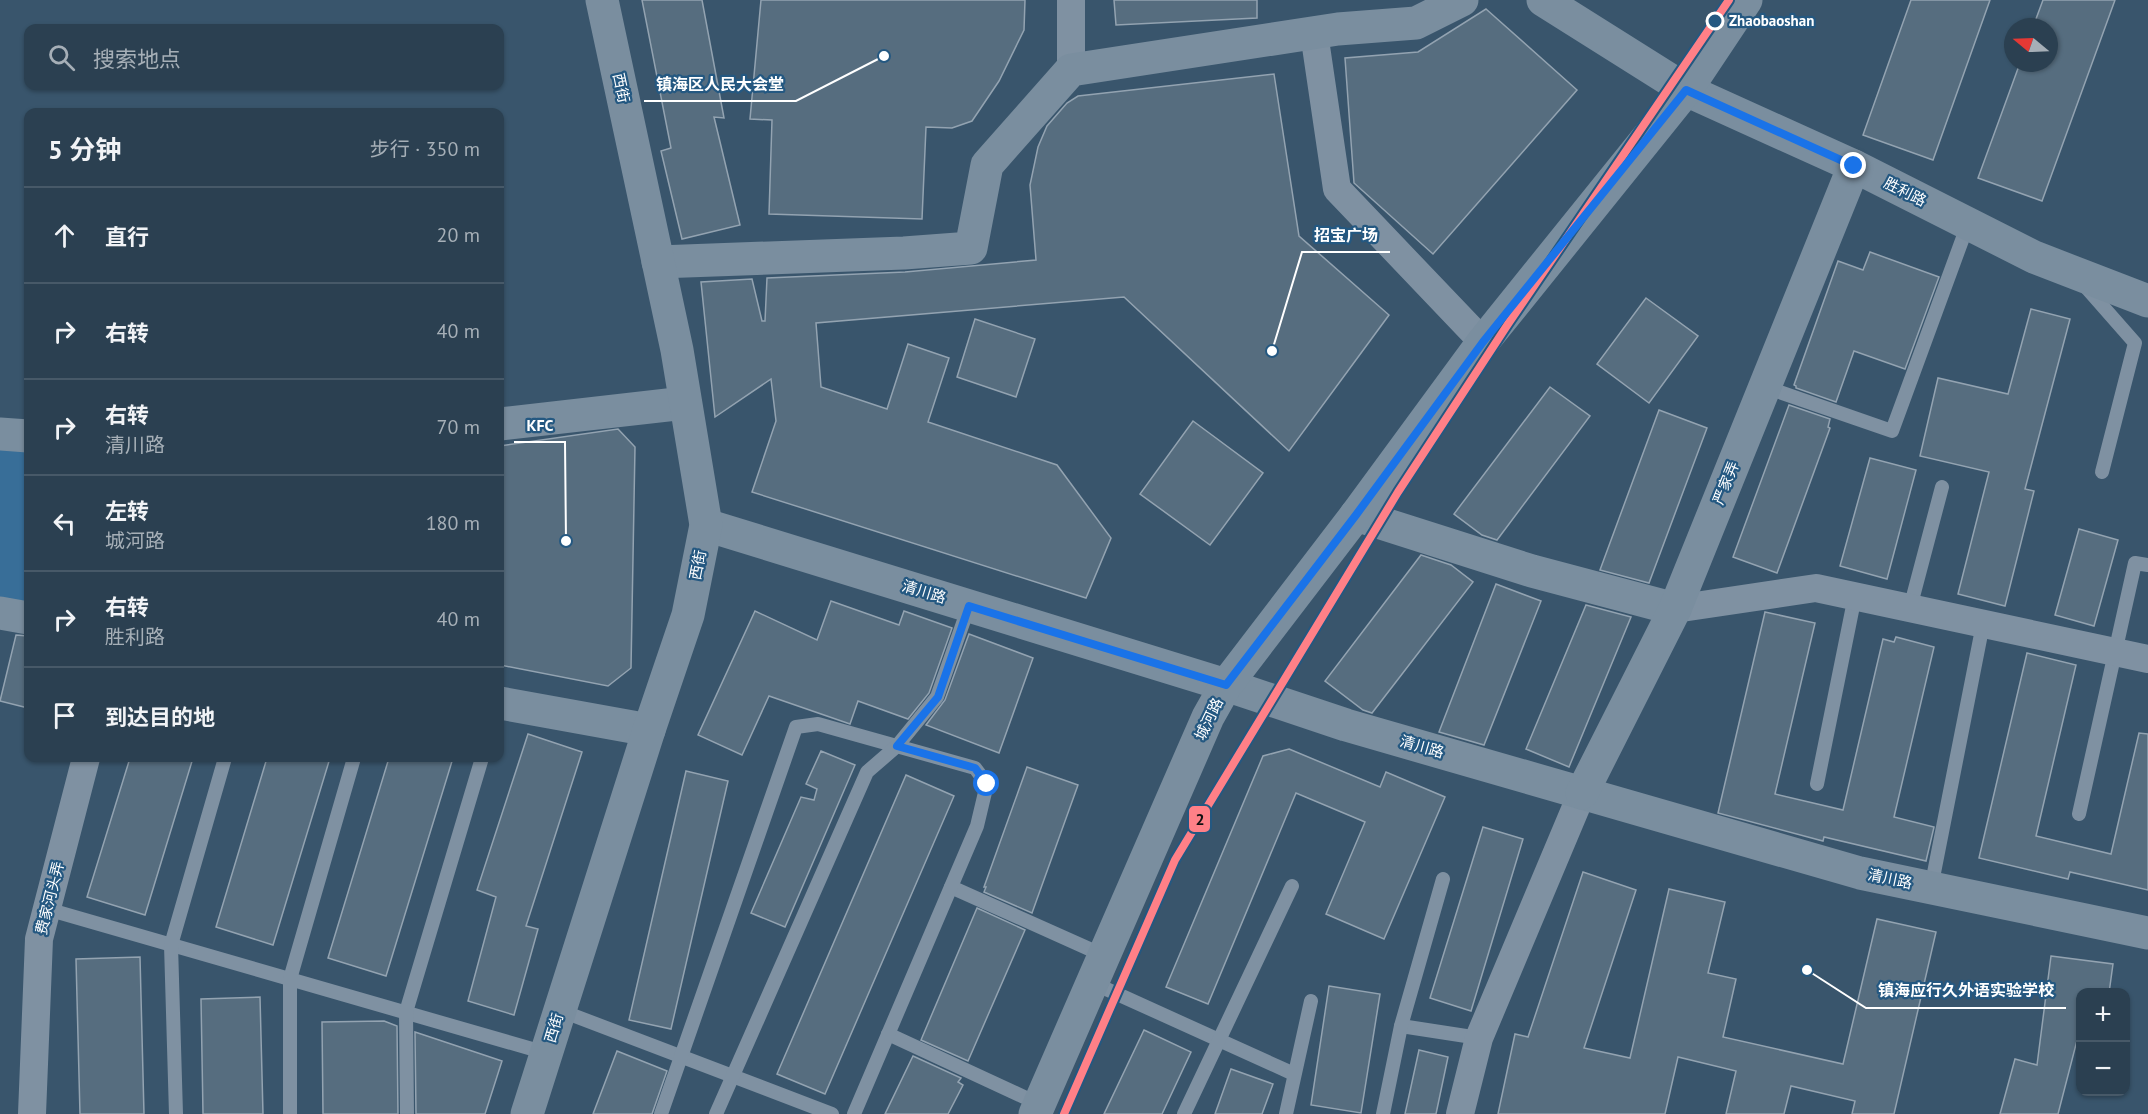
<!DOCTYPE html>
<html lang="zh">
<meta charset="utf-8">
<style>
body{margin:0;font-family:"PT Sans","Noto Sans SC",sans-serif;background:#374b5b;color:#f1f3f6}
.controls{position:absolute;right:18px;bottom:18px;display:grid;overflow:hidden;border-radius:12px;box-shadow:0 2px 4px #0004}
.controls button{width:54px;height:54px;display:grid;place-items:center;padding:0;border:0;border-bottom:2px solid #475968;background:#2b4051;color:#f1f3f6;font:30px sans-serif}
.compass{position:absolute;left:2004px;top:18px;width:54px;height:54px;border-radius:50%;background:#2b4051;box-shadow:0 2px 4px #0004;rotate:289deg}
.stop{position:absolute;width:18px;height:18px;margin:-14px;border:4px solid #1a73e8;border-radius:50%;background:#fff}
.stop.end{background:#1a73e8;border-color:#fff;box-shadow:0 2px 6px #0008}
.list{margin:0;padding:0;list-style:none}
h2{display:flex;justify-content:space-between;align-items:center;height:78px;margin:0;padding:0 24px;font-size:26px}
h2 small{font-size:20px;font-weight:400;color:#a6afb7}
.list li{display:grid;grid-template-columns:39px 1fr auto;gap:18px;align-items:center;box-sizing:border-box;height:96px;padding:0 24px;border-top:2px solid #475968}
.list b{display:block;font-size:22px;white-space:nowrap}
.list p{margin:0;font-size:20px;white-space:nowrap;color:#a6afb7}
.list em{font-size:20px;font-style:normal;color:#a6afb7}
.icon{flex:none;width:33px;height:33px;fill:none;stroke:currentColor;stroke-width:2;stroke-linecap:round;stroke-linejoin:round}
.map{position:relative;flex:none;width:2148px;height:1114px;overflow:hidden}
.search{position:absolute;background:#2b4051;box-shadow:0 2px 4px #0004;left:24px;top:24px;width:480px;height:66px;display:flex;align-items:center;gap:15px;box-sizing:border-box;padding:0 21px;border-radius:12px;color:#a6afb7;font-size:22px}
.panel{position:absolute;background:#2b4051;box-shadow:0 2px 4px #0004;left:24px;top:108px;width:480px;height:654px;border-radius:12px}
.map>svg:first-child{display:block}
</style>
<div class="map">
<svg width="2148" height="1114" viewBox="0 0 2148 1114">
<rect width="100%" height="100%" fill="#39556c"/>
<polygon fill="#386e98" points="0,434 28,436 28,618 0,613"/>
<g fill="#566d7f" stroke="#93a3b1" stroke-width="1.5">
<polygon points="642,0 702,0 724,118 714,117 740,225 682,239 661,151 671,148"/>
<polygon points="761,0 1025,0 1024,30 999,81 972,121 952,128 926,127 922,219 769,214 772,120 750,119"/>
<polygon points="1114,0 1257,0 1257,18 1116,25"/>
<polygon points="1911,0 1990,0 1933,160 1863,135"/>
<polygon points="2043,0 2115,0 2042,201 1978,178 2020,63 2049,63 2049,27 2033,27"/>
<polygon points="1486,9 1577,90 1433,254 1354,183 1345,58 1418,52"/>
<polygon points="1274,74 1299,236 1389,315 1289,451 1124,297 816,323 821,387 887,409 908,344 949,358 928,422 1057,465 1111,538 1086,598 752,492 776,421 771,379 715,417 701,282 752,279 762,321 765,321 767,278 905,272 1036,260 1030,185 1038,147 1047,126 1067,103 1078,96"/>
<polygon points="1870,252 1939,277 1905,369 1854,351 1836,402 1796,388 1796,386 1794,385 1838,261 1863,270"/>
<polygon points="1646,298 1698,336 1649,403 1597,364"/>
<polygon points="2031,309 2070,319 2025,489 2034,491 2005,606 1958,594 1989,472 1920,456 1938,378 2008,394"/>
<polygon points="975,319 1035,339 1016,397 957,377"/>
<polygon points="1550,387 1590,416 1497,540 1482,535 1454,514"/>
<polygon points="1789,405 1830,419 1828,427 1830,428 1777,573 1733,557"/>
<polygon points="1659,410 1707,428 1649,583 1600,570"/>
<polygon points="1193,421 1263,473 1210,545 1140,494"/>
<polygon points="618,429 635,447 631,668 608,686 500,665 500,446"/>
<polygon points="1870,458 1916,470 1887,579 1840,566"/>
<polygon points="2079,529 2118,540 2094,626 2055,615"/>
<polygon points="1421,555 1451,565 1473,582 1372,713 1363,710 1325,681"/>
<polygon points="1496,584 1541,601 1484,745 1439,732"/>
<polygon points="831,601 899,625 904,611 952,628 929,693 908,719 858,701 850,724 769,696 742,755 698,735 755,611 817,640"/>
<polygon points="1586,605 1631,617 1569,767 1526,749"/>
<polygon points="1765,612 1815,623 1775,794 1843,810 1883,639 1894,642 1896,637 1934,647 1894,817 1934,827 1926,861 1824,837 1823,841 1718,813"/>
<polygon points="969,634 1033,658 999,753 926,725 945,700"/>
<polygon points="16,635 28,636 28,708 0,701"/>
<polygon points="2027,653 2076,665 2036,836 2111,854 2139,733 2148,734 2148,890 2070,872 2068,879 1979,858"/>
<polygon points="528,734 582,752 526,926 538,929 514,1015 468,1001 496,897 477,890"/>
<polygon points="1289,749 1380,787 1386,772 1445,797 1384,939 1326,914 1365,822 1296,793 1208,1004 1166,987 1263,756"/>
<polygon points="821,751 855,765 785,927 751,913 801,797 814,800 817,789 806,784"/>
<polygon points="130,758 193,758 145,915 87,897"/>
<polygon points="267,758 330,758 273,945 216,927"/>
<polygon points="389,758 453,758 386,976 328,958"/>
<polygon points="1027,767 1078,785 1032,913 984,892 986,887 984,887"/>
<polygon points="686,771 728,781 671,1029 629,1020"/>
<polygon points="906,775 954,796 825,1094 777,1074"/>
<polygon points="1483,827 1523,839 1471,1011 1430,998"/>
<polygon points="1583,872 1636,890 1584,1048 1630,1058 1669,889 1725,902 1708,973 1736,979 1723,1037 1843,1064 1877,919 1936,932 1894,1114 1852,1114 1855,1101 1791,1086 1784,1114 1726,1114 1736,1071 1678,1057 1665,1114 1498,1114 1515,1034 1528,1037"/>
<polygon points="977,908 1025,930 968,1061 921,1040"/>
<polygon points="2051,956 2113,964 2109,993 2080,993 2080,1029 2058,1114 2000,1114 2015,1059 2037,1065"/>
<polygon points="140,957 144,1114 80,1114 76,959"/>
<polygon points="1329,986 1380,994 1361,1113 1311,1105"/>
<polygon points="260,997 263,1114 203,1114 201,999"/>
<polygon points="384,1021 397,1026 398,1114 323,1114 322,1022"/>
<polygon points="1144,1030 1191,1052 1162,1114 1104,1114"/>
<polygon points="415,1032 502,1061 485,1114 416,1114"/>
<polygon points="1419,1050 1448,1057 1436,1114 1405,1114"/>
<polygon points="617,1051 667,1071 652,1114 593,1114"/>
<polygon points="913,1056 961,1078 958,1082 963,1085 948,1114 885,1114"/>
<polygon points="1231,1069 1273,1084 1262,1114 1215,1114"/>
</g>
<g fill="none" stroke-linecap="round" stroke-linejoin="round">
<g stroke="#7f91a2" stroke-width="14">
<polyline points="2084,285 2135,343 2102,472"/>
<polyline points="1765,387 1892,431 1968,224"/>
<polyline points="1910,608 1942,487"/>
<polyline points="1817,784 1855,596"/>
<polyline points="2079,814 2135,563 2148,565"/>
<polyline points="951,887 1105,956"/>
<polyline points="1931,888 1983,624"/>
<polyline points="47,909 546,1053"/>
<polyline points="1093,983 1294,1074"/>
<polyline points="559,1010 832,1114"/>
<polyline points="1401,1026 1479,1038"/>
<polyline points="888,1034 1039,1104"/>
<polyline points="176,1114 171,945 225,758"/>
<polyline points="290,1114 290,979 354,758"/>
<polyline points="407,1114 406,1012 482,758"/>
<polyline points="661,1114 796,727 818,724 975,768 987,784 977,826 854,1114"/>
<polyline points="716,1114 867,772 897,746 937,697 969,606"/>
<polyline points="1184,1114 1292,886"/>
<polyline points="1286,1114 1311,1001"/>
<polyline points="1383,1114 1401,1026 1443,879"/>
</g>
<g stroke="#7f91a2" stroke-width="28">
<polyline points="1071,0 1071,70"/>
<polyline points="1314,33 1337,189 1483,342"/>
<polyline points="1675,609 1816,588 2148,659"/>
<polyline points="32,1114 39,939 86,758"/>
<polyline points="1460,1114 1479,1038 1582,793"/>
</g>
<g stroke="#7a8e9f" stroke-width="33">
<polyline points="1543,0 1686,90 1854,166 2034,257 2148,301"/>
<polyline points="658,262 904,253 971,248 987,165 1071,70 1338,29 1416,23 1462,0"/>
<polyline points="500,424 685,403"/>
<polyline points="0,434 28,436"/>
<polyline points="1356,515 1532,571 1675,609"/>
<polyline points="706,525 1226,685 1346,725 1860,873 2148,933"/>
<polyline points="0,613 28,618"/>
<polyline points="500,703 649,730"/>
<polyline points="1582,793 1675,609 1854,166"/>
<polyline points="527,1114 649,730 688,615 706,525 677,350 602,0"/>
<polyline points="1035,1114 1208,717 1226,685 1356,515 1483,342 1686,90 1746,0"/>
</g>
<defs>
<polyline id="metro-1" points="1064,1114 1175,860 1398,492 1508,324 1729,0"/>
</defs>
<use href="#metro-1" stroke="#245881" stroke-width="12"/>
<use href="#metro-1" stroke="#ff8087" stroke-width="8"/>
</g>
<g fill="none" stroke-linecap="round" stroke-linejoin="round">
<polyline stroke="#1a73e8" stroke-width="8" points="987,784 975,768 897,746 938,697 969,606 1226,685 1356,515 1483,342 1686,90 1854,166"/>
</g>
<circle fill="#245881" stroke="#fff" stroke-width="3" cx="1715" cy="21" r="8"/>
<g text-anchor="middle" stroke-width="4.5" stroke-linejoin="round" paint-order="stroke">
<g font-size="15" font-weight="bold" fill="#fff" stroke="#245881" text-anchor="start">
<text x="1729" y="26">Zhaobaoshan</text>
</g>
<g font-size="15" fill="#fff" stroke="#245881">
<text transform="translate(621 88) rotate(78)" y="5">西街</text>
<text transform="translate(1905 192) rotate(27)" y="5">胜利路</text>
<text transform="translate(1726 483) rotate(-68)" y="5">严家弄</text>
<text transform="translate(698 565) rotate(-79)" y="5">西街</text>
<text transform="translate(924 592) rotate(17)" y="5">清川路</text>
<text transform="translate(1209 719) rotate(-64)" y="5">城河路</text>
<text transform="translate(1422 747) rotate(16)" y="5">清川路</text>
<text transform="translate(1890 879) rotate(12)" y="5">清川路</text>
<text transform="translate(50 898) rotate(-76)" y="5">费家河头弄</text>
<text transform="translate(554 1028) rotate(-73)" y="5">西街</text>
</g>
</g>
<path fill="none" stroke="#fff" stroke-width="2" d="M884 56L796 101H644M1272 351L1302 252H1390M566 541L565 442H514M1807 970L1866 1008H2066"/>
<g fill="#fff" stroke="#245881" stroke-width="2">
<circle cx="884" cy="56" r="6"/>
<circle cx="1272" cy="351" r="6"/>
<circle cx="566" cy="541" r="6"/>
<circle cx="1807" cy="970" r="6"/>
</g>
<g font-size="16" text-anchor="middle" font-weight="bold" fill="#fff" stroke="#245881" stroke-width="4.5" stroke-linejoin="round" paint-order="stroke">
<text x="720" y="90">镇海区人民大会堂</text>
<text x="1346" y="241">招宝广场</text>
<text x="540" y="431">KFC</text>
<text x="1966" y="996">镇海应行久外语实验学校</text>
</g>
<rect stroke="#245881" stroke-width="2" x="1188" y="805" width="23" height="28" rx="6" fill="#ff8087"/>
<g font-size="16" text-anchor="middle" font-weight="bold" fill="#111">
<text x="1200" y="825">2</text>
</g>
</svg>
<div class="controls">
<button>+</button>
<button>−</button>
</div>
<svg class="compass" viewBox="-18 -18 36 36"><path d="M0-13l5 13h-10z" fill="#e53935"/><path d="M0 13l5-13h-10z" fill="#a6afb7"/></svg>
<div class="stop" style="left:987px;top:784px"></div>
<div class="stop end" style="left:1854px;top:166px"></div>
<div class="search"><svg class="icon" aria-label="search" viewBox="0 0 24 24"><circle cx="10" cy="10" r="6"/><path d="M15 15l6 6"/></svg>搜索地点</div>
<section class="panel">
<h2>5 分钟<small>步行 · 350 m</small></h2>
<ul class="list">
<li><svg class="icon" aria-label="ahead" viewBox="0 0 24 24"><path d="M12 20V5M6 11l6-6 6 6"/></svg><div><b>直行</b></div><em>20 m</em></li>
<li><svg class="icon" aria-label="right" viewBox="0 0 24 24"><path d="M7 20v-9h11M14 6l5 5-5 5"/></svg><div><b>右转</b></div><em>40 m</em></li>
<li><svg class="icon" aria-label="right" viewBox="0 0 24 24"><path d="M7 20v-9h11M14 6l5 5-5 5"/></svg><div><b>右转</b><p>清川路</p></div><em>70 m</em></li>
<li><svg class="icon" aria-label="left" viewBox="0 0 24 24"><path d="M17 20v-9H6M10 6l-5 5 5 5"/></svg><div><b>左转</b><p>城河路</p></div><em>180 m</em></li>
<li><svg class="icon" aria-label="right" viewBox="0 0 24 24"><path d="M7 20v-9h11M14 6l5 5-5 5"/></svg><div><b>右转</b><p>胜利路</p></div><em>40 m</em></li>
<li><svg class="icon" aria-label="arrive" viewBox="0 0 24 24"><path d="M6 21V4h12l-3 4 3 4H6"/></svg><div><b>到达目的地</b></div></li>
</ul>
</section>
</div>
